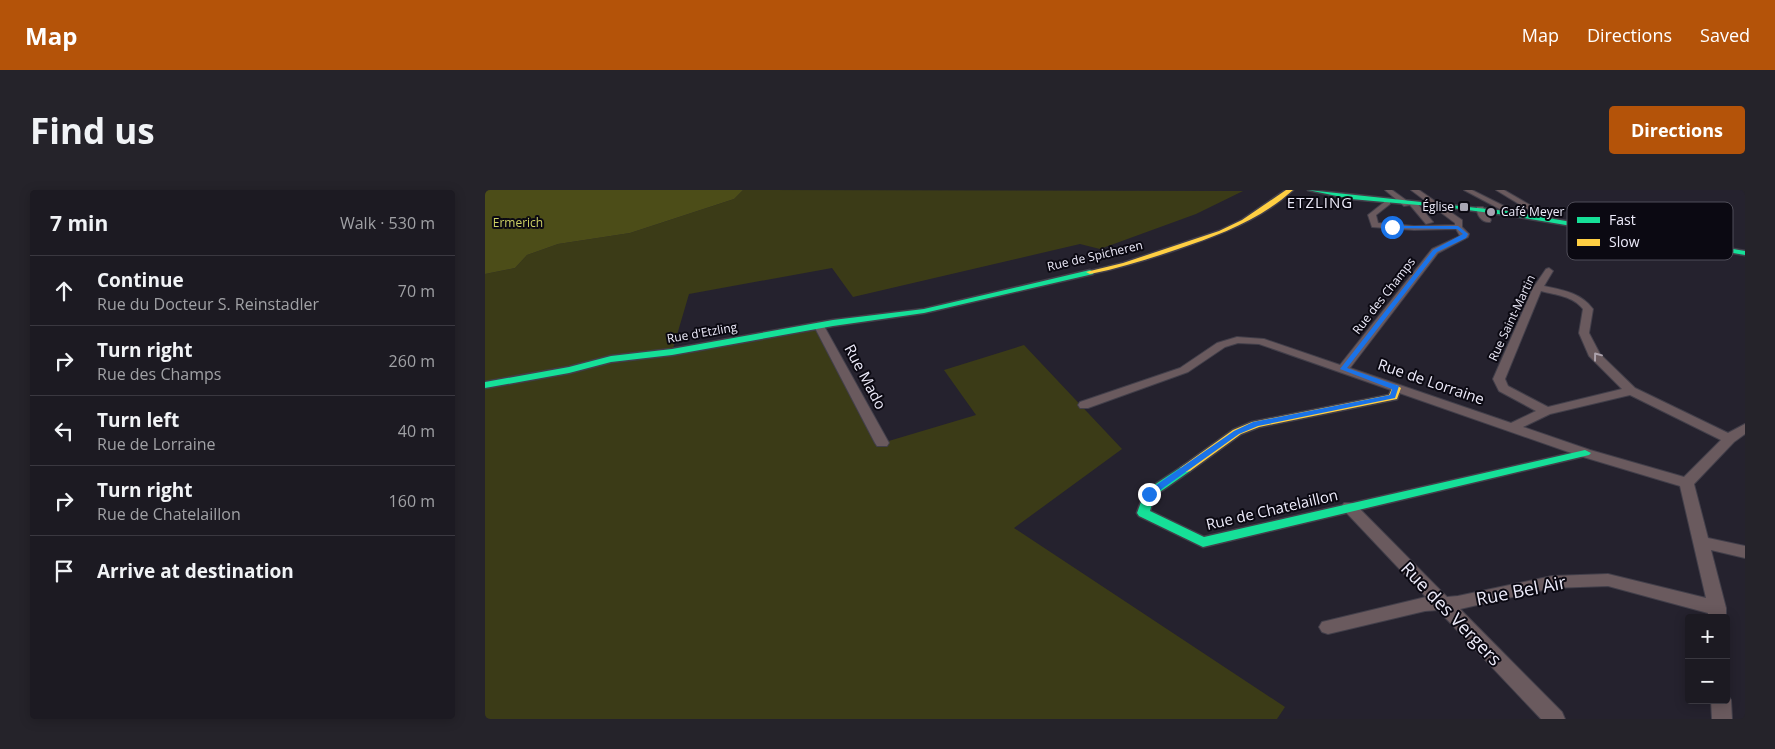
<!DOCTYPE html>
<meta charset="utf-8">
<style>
body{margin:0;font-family:"Open Sans",sans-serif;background:#25232a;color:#f1f3f6}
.controls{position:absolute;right:15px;bottom:15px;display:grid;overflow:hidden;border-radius:5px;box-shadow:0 2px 12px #0003}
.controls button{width:45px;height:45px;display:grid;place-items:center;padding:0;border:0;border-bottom:1px solid #3a3840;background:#1c1a22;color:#f1f3f6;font:25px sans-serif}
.stop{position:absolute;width:15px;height:15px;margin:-11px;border:4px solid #1a73e8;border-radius:50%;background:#fff}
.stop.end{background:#1a73e8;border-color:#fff;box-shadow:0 1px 5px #0008}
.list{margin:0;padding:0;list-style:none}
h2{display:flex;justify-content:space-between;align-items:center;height:65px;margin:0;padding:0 20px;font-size:21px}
h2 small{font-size:16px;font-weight:400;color:#a0a1a5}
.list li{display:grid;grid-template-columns:32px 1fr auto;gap:15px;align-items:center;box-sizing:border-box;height:70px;padding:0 20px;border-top:1px solid #3a3840}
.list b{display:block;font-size:19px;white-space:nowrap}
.list p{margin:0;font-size:16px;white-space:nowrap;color:#a0a1a5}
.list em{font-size:16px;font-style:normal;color:#a0a1a5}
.icon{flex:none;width:28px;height:28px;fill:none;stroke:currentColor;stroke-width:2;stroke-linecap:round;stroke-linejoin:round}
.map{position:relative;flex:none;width:1260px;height:529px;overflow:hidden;border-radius:5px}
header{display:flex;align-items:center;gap:30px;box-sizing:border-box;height:70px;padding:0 25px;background:#b45309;color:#fff}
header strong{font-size:24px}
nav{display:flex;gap:28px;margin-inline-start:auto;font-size:18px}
.intro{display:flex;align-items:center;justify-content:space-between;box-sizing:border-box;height:120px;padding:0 30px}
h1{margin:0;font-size:35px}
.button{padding:12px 22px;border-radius:5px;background:#b45309;color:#fff;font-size:18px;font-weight:700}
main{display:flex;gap:30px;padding:0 30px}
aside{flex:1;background:#1c1a22;border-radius:5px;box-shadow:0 2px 12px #0003}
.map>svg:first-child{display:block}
</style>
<header>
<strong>Map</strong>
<nav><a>Map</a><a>Directions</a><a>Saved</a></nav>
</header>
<div class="intro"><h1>Find us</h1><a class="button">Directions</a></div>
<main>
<aside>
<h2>7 min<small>Walk · 530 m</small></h2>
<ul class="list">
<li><svg class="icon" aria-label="ahead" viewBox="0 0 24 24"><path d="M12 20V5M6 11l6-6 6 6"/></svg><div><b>Continue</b><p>Rue du Docteur S. Reinstadler</p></div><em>70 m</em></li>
<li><svg class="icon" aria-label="right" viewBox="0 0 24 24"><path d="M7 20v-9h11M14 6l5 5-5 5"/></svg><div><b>Turn right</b><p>Rue des Champs</p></div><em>260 m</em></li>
<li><svg class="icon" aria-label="left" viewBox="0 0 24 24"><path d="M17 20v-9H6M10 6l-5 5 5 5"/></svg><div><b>Turn left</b><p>Rue de Lorraine</p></div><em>40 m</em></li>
<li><svg class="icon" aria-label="right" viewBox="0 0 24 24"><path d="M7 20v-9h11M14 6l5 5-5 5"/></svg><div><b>Turn right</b><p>Rue de Chatelaillon</p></div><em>160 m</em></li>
<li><svg class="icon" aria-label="arrive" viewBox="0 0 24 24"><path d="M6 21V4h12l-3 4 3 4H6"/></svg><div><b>Arrive at destination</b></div></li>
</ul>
</aside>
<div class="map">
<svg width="1260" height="529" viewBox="0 0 1260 529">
<rect width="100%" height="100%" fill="#25222e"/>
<polygon fill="#3b3b17" points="258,0 758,1 711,24 615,59 595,54 368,107 347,78 204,104 187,162 334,136 397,253 491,225 459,180 539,155 637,259 529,338 800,517 792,529 0,529 0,84 30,78 42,65 73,54 145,43 249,9"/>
<polygon fill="#4c4d18" points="0,0 258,0 249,9 145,43 73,54 42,65 30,78 0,84"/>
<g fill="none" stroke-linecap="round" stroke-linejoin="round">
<defs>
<g id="street">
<polygon points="900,0 907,0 925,13 931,12 948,32 941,34 925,15 919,16"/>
<path d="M926,0H934L977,30V37L984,44L983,47L953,63L865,178L1026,233L1051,221L1014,201L1008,189L1048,98L1061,79L1064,78L1068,81L1059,96C1078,100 1096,103 1108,119L1104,143L1115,164L1150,198L1243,243L1260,234V244L1249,252L1209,294L1223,348L1260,356V368L1226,360L1241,418V428H1223V423L1123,396L1067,398L975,419L1077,522L1080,529H1056L953,420L940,421L843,444L837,442L834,437L837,432L941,407L856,317L859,313H869L962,407L973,406L1067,386L1123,384L1221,408L1195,296L1095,266L774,154L753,153L740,157L703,182L603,218H595L593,215L595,212L695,178L732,153L752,147L779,149L855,175L947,59L975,46L971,39L929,40L887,37L883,25L902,10H905V14L891,25L893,33L929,36L970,35V33ZM1056,101C1071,105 1088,106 1098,119L1094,143L1104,166L1137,199L1063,217L1023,196L1020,189ZM1145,205L1236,250L1199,287L1105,260L1038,237L1065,224Z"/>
<polygon points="979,0 987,0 1033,23 1026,25"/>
<polygon points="1011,0 1019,0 1069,29 1062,31"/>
<path d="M992,17H998L1006,30L1005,32C997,33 991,25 992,17Z"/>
<polygon points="334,133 339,136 404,253 402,256 392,256 390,253 329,136"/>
<polygon points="1241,503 1246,510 1247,529 1227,529 1226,510 1241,510"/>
</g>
<g id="fast">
<polygon points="823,0 1021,21 1260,61 1260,65 1021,25 967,18 866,9"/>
<polygon points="605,80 609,82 608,84 439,123 348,136 187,165 126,172 84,183 0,198 0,192 84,177 126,166 187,159 348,130 439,119"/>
<polygon points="1100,260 1106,263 1104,265 718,357 654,326 652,323 660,301 701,274 707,278 705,281 669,306 665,321 719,347"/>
</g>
<g id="slow">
<path d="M801,0H808C775,30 734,45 693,59C664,69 635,78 605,84L601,82L638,73L734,41L757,30Z"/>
<polygon points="911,195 916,198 912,209 774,237 756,244 705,281 701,282 695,278 748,240 767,232 904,205 908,196"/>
</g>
</defs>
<use href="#street" stroke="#423f4a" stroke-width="2"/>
<use href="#fast" stroke="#423f4a" stroke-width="3"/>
<use href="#slow" stroke="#423f4a" stroke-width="3"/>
<use href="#street" fill="#6a5a5e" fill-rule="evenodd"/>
<use href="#fast" fill="#16e098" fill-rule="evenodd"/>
<use href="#slow" fill="#ffcf43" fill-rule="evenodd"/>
</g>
<defs><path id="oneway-chevron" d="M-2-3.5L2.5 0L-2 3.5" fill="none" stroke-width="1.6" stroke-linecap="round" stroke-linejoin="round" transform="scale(1.25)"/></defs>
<use stroke="#aca2ac" href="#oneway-chevron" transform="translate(1112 166) rotate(-127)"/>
<polygon fill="#1a73e8" points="907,36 973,36 983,44 981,48 952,62 862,178 914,196 910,208 773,236 754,244 667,306 661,306 661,302 749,241 768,232 905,205 907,199 855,179 948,60 978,44 972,39 905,38"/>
<g fill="#a7a5b3" stroke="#0b0912" stroke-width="2">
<rect x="974" y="12" width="10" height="10" rx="2.5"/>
<circle cx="1006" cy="22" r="5"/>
</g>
<g text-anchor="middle" stroke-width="4" stroke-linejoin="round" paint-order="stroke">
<g font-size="12" fill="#edebfa" stroke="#0b0912" text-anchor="end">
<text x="969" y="21">Église</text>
<text x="1016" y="26" text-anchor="start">Café Meyer</text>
</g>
<g font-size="12" fill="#cdd164" stroke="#0b0912">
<text x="33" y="37">Ermerich</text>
</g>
<g font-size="12" fill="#edebfa" stroke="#0b0912">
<text transform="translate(610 66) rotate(-13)" y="4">Rue de Spicheren</text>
<text transform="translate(899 106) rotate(-52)" y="4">Rue des Champs</text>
<text transform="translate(1027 128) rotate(-65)" y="4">Rue Saint-Martin</text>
<text transform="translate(217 143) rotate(-10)" y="4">Rue d'Etzling</text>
</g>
<g font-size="15" letter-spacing="1" fill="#edebfa" stroke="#0b0912">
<text x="835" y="18">ETZLING</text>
</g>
<g font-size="15" fill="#edebfa" stroke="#0b0912">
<text transform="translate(380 187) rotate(62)" y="5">Rue Mado</text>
<text transform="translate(946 192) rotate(19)" y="5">Rue de Lorraine</text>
<text transform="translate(787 320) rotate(-13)" y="5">Rue de Chatelaillon</text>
</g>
<g font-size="18" fill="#edebfa" stroke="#0b0912">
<text transform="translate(1036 401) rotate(-11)" y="6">Rue Bel Air</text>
<text transform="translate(966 424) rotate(46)" y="6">Rue des Vergers</text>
</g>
</g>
<rect x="1082" y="12" width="166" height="58" rx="8" fill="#0b0912" stroke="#4f4d58" stroke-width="1"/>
<rect x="1092" y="27" width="23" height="6" fill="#16e098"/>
<rect x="1092" y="49" width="23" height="7" fill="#ffcf43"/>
<g font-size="14" fill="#edebfa">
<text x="1124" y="35">Fast</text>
<text x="1124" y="57">Slow</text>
</g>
</svg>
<div class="controls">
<button>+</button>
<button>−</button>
</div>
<div class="stop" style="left:907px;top:37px"></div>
<div class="stop end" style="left:664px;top:304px"></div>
</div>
</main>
